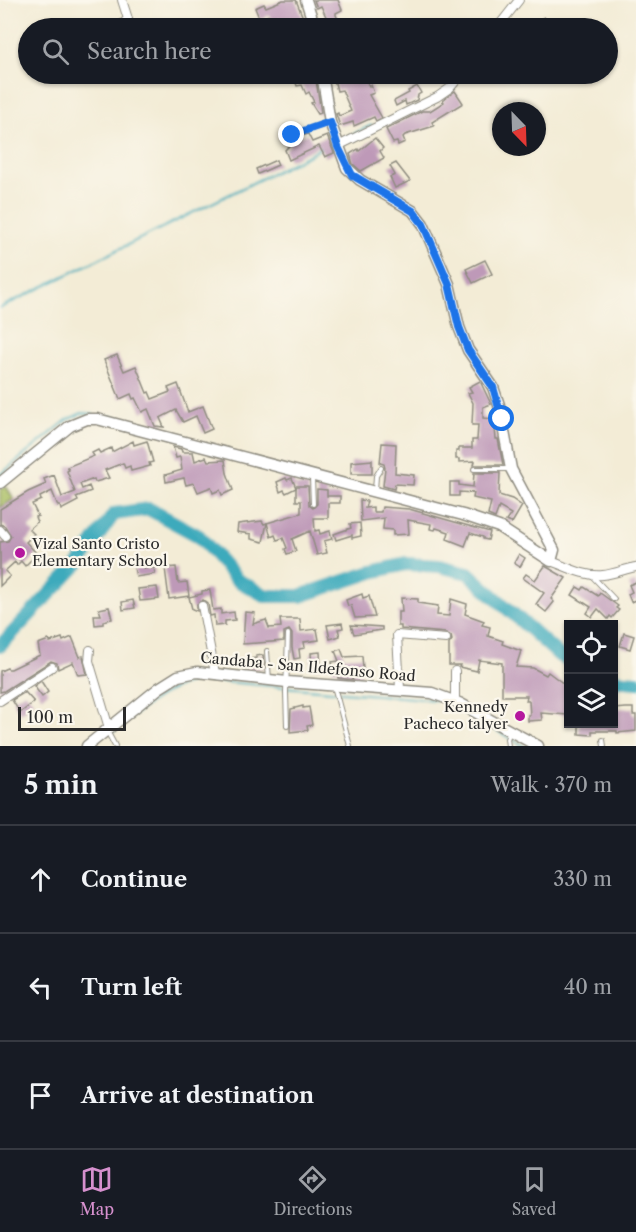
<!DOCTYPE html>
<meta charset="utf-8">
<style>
body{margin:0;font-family:"Libre Caslon Text",serif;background:#242831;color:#f1f3f6}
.controls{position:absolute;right:18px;bottom:18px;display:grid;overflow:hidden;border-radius:0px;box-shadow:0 2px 4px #0004}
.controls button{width:54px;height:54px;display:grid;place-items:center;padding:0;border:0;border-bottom:2px solid #363941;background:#171b24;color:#f1f3f6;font:30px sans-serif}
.compass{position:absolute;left:492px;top:102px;width:54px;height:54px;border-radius:50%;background:#171b24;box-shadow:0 2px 4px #0004;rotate:157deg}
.scale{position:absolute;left:18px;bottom:15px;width:108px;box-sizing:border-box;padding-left:6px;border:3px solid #2b2b2b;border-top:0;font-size:16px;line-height:21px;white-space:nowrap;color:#2b2b2b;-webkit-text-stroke:4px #fbf7ec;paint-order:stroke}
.stop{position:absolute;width:18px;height:18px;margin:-14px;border:4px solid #1a73e8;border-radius:50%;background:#fff}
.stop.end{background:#1a73e8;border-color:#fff;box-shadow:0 2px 6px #0008}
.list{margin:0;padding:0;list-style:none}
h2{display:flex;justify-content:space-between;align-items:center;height:78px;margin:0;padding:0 24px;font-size:26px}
h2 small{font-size:20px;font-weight:400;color:#9ea1a6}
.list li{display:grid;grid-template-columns:39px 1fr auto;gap:18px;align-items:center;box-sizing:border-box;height:108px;padding:0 24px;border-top:2px solid #363941}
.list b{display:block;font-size:22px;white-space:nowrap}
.list em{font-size:20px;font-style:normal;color:#9ea1a6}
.icon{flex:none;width:33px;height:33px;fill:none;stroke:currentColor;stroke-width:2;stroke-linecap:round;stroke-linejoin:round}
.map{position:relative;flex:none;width:636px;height:746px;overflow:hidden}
.search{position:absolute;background:#171b24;box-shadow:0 2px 4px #0004;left:18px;right:18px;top:18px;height:66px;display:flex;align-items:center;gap:15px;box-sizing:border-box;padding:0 21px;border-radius:33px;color:#9ea1a6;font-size:22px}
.sheet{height:402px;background:#171b24}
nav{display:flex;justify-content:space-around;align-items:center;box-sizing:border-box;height:84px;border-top:2px solid #363941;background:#171b24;font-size:16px;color:#9ea1a6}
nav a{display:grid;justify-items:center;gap:3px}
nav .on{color:#d690ce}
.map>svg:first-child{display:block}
</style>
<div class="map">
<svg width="636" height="746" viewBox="0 0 636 746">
<rect width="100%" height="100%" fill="#fbf7ec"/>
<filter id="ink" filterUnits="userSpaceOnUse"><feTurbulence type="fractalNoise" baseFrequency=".0167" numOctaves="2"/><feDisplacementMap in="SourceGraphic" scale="12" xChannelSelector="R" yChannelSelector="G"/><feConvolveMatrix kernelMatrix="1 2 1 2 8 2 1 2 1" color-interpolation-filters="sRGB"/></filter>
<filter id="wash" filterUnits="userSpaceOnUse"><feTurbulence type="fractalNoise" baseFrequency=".008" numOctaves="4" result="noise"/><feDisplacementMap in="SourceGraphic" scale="24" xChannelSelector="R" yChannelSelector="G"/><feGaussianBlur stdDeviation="1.35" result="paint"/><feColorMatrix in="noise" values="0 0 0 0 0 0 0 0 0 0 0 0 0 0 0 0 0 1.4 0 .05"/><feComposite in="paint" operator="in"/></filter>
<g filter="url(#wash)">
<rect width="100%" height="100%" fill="#f3ecd6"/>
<polygon fill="#a9be62" stroke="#6a7446" stroke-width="1.5" points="6,486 14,499 0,508 0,490"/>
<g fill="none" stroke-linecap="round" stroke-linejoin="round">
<g stroke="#3daabc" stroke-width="2">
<polyline points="342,140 372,125"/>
<polyline points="0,308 315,152 320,147"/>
<polyline points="108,416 154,429"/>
<polyline points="0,475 67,420 82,413 93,414"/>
<polyline points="450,705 524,746"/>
<path d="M111,733C139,712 166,685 202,680L436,700"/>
</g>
<g stroke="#3daabc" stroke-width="14">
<polyline points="0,646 79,563 114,514 149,509 199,536 237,580 266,596 300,596 372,572 406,564 439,566 468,573 560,656 568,660"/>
<polyline points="614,680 636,682"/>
</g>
</g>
<g id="blocks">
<g fill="#be99b8">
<polygon points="283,0 296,0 307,28 275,28 269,15 260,20 255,8 264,4 266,7"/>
<polygon points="314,0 338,0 342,10 336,13 336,15 342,28 322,28 322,26 329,23 321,6 317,8"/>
<polygon points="544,17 552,28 536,28 533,24"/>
<polygon points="302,74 315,74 321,113 318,114 311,103 314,102 309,92 306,94 302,85 297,86 294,77"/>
<polygon points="350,74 354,74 358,81 365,78 369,86 371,85 374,93 369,95 382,118 376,121 374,117 354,126 353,122 340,126 336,114 338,113 339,116 351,111 342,90 337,91 334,79"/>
<polygon points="417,86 421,93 418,95 417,100 406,105 405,101 396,106 394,101 409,93 408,91"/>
<polygon points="455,91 463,103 432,122 434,126 405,135 403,137 405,142 398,145 397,142 393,143 386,129 422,111 430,111 444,102 443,100"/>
<polygon points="308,134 312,142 327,136 334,153 325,157 319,146 289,160 285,150 290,145 288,140"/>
<polygon points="375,138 383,148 380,151 384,158 361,171 353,164 350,154 358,149 359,151"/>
<polygon points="276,160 278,165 258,174 256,169"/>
<polygon points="396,163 410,181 395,188 390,177 395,175 390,166"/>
<polygon points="485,260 492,274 473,283 466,269"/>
<polygon points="117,355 124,371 136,366 147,393 149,392 152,399 170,392 168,388 178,384 188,412 203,406 212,429 203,433 196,416 183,422 176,410 160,418 164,427 155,426 148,409 142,412 135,398 133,399 131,394 120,399 104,360"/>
<polygon points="480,381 491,404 483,407 483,418 494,419 496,439 498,439 503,465 474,465 475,461 459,462 459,459 456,459 456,451 459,451 459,448 472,448 472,440 477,440 478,425 472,425 473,403 468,393 472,392 469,387"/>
<polygon points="133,441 134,445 147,441 153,462 149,463 150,466 131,471 130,466 125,468 123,463 105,470 109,478 95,482 94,479 80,484 82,489 89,486 91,491 76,497 78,501 61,510 60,506 58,506 52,491 40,497 41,500 32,504 38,516 35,517 37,522 29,529 34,534 26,542 37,554 25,566 21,561 17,565 15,562 5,571 10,576 0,586 0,542 8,541 11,536 5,526 0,524 0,509 28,492 46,484 44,479 54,475 62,497 75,492 67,471 69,470 67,467 94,456 92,453 98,450 100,453 111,448 112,452"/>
<polygon points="382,443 396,444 395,473 414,475 413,485 395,484 394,489 383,486 385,468 384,464 380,463"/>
<polygon points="173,447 181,449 182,452 193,452 195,461 206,457 208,461 225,460 227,473 233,490 222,495 220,490 213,493 211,487 198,492 194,483 186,485 184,478 166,482 165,475 182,470 180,457 176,458"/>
<polygon points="372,460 372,474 351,474 351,462"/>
<polygon points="474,473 500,473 499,495 512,499 522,506 512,523 506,521 511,514 499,507 495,518 488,515 491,502 473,498 474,493 459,492 459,496 450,496 450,482 459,482 459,485 473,487"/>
<polygon points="286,478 287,480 292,478 296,488 286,493 284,490 280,492 277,482"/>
<polygon points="296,486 308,486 309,505 313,508 317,504 317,489 327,490 327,496 340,496 340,503 328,503 328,518 314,518 315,531 319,530 320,534 330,531 332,539 324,541 327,553 317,555 310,531 292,539 296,551 287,554 285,549 287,548 283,538 277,540 275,535 271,537 267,523 301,513 301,501 296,501"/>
<polygon points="360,500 367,501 365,508 373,507 373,512 381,512 382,507 409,509 490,532 488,540 483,539 483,537 470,533 465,546 447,539 449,532 436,528 435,530 430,529 431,524 408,520 409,534 393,535 393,530 383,529 384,518 361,521"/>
<polygon points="262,521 264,524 267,523 263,542 251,539 251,534 237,532 238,524"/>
<polygon points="360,523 361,536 352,538 352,535 336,540 334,534 351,528 350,524"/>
<polygon points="519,554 525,558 520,567 514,563"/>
<polygon points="143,562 144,569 154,568 155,574 136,577 133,563"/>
<polygon points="545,566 566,578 551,599 554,602 546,612 536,604 544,593 523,578 526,574 535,580"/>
<polygon points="176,567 178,583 187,582 189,596 169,599 165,568"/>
<polygon points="636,582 636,602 635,600 631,602 628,594 632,592 629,585"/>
<polygon points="157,587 159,599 140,601 138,589"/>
<polygon points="577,587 582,590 584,587 598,596 600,593 618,606 616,608 619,610 612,618 610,616 608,619 598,609 592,617 587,613 591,607 572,595"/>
<polygon points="210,590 213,610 221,609 221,614 234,612 235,620 225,621 225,625 215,626 214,615 210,616 208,604 203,600 197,604 197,611 192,609 189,597 202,594 202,591"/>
<polygon points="362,594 363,598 369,596 375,617 355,618 351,605 348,606 346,600"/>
<polygon points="401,598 418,599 418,603 438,606 437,615 449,616 451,599 467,604 465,614 484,621 482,625 490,627 488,636 503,641 502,644 521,651 516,667 533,668 546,675 548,672 568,687 568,715 541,713 542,720 528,721 528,715 530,715 529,701 526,701 527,696 502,696 502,663 479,660 477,671 459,667 460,665 449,665 449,644 452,640 451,636 446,633 401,629 401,626 398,626 398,612 402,612"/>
<polygon points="133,600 135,608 123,610 122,602"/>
<polygon points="109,607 112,619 103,621 103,624 95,625 94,615 101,615 99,609"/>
<polygon points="245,612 255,613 253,624 266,620 269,628 281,627 280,619 300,619 301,631 317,629 319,640 304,642 305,648 299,649 300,658 294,659 292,648 292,634 289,630 284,632 284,641 243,644"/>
<polygon points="342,623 343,628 338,629 340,636 330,639 327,625"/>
<polygon points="351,625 382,627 382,630 354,634"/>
<polygon points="624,633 634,636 630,649 620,646"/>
<polygon points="72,637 80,657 83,656 87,674 78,675 73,662 58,669 57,663 51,661 4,691 0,692 0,671 7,668 8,669 11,669 40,655 38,644 49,640 50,642 62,638 63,641"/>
<polygon points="341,649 344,657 362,656 363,669 360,669 361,676 353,677 353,680 338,678 338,670 333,670 332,662 339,661 335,651"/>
<polygon points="320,652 321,668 312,668 311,653"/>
<polygon points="263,655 264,668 245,669 244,660 256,658 256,656"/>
<polygon points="41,681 48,692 42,697 34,686"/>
<polygon points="25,692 34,702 20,713 12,700"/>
<polygon points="303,706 303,708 309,707 312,725 307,726 308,730 290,732 291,709"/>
<polygon points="626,708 633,708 633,715 636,715 636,731 617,733 617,731 592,731 592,735 579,734 579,723 614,723 614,709"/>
</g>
</g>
</g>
<g filter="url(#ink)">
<use href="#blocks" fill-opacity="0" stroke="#8f8c80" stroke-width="1.5"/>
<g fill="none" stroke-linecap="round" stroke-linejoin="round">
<defs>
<g id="service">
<polyline points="292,135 329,122"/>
<polyline points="474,469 510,469"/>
<polyline points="312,478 313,504"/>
<polyline points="375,490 376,476 381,468"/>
<polyline points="591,575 614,599"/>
<polyline points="267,651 269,680"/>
<polyline points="334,686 350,746"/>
<polyline points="287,726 286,692 288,634"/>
<polyline points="107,731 115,746"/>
<polyline points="603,740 604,746"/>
<polyline points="508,746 507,739 510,731"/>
</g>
<g id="minor">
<polyline points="119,27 128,19 122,0"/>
<polyline points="497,28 519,0"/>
<polyline points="338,146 437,97 450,88 462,74"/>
<polyline points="0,530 5,536"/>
<path d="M551,561C567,567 585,577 603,575C614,574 625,569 636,567"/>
<polyline points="202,606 215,673"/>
<polyline points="90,650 89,661 109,728"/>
<polyline points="400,689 397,635 446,639"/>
<polyline points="0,701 52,667"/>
<polyline points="455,701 455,671"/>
</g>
<g id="tertiary">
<polyline points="306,0 315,28"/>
<polyline points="0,483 70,426 87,419 97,419 463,515 499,527 551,561 554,550 511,469 499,405 493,387 468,350 459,327 449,284 423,224 413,211 360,180 347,168 330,122 322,74"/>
<polyline points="87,746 159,688 178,676 197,672 287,682 432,693 459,703 538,746"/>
</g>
</defs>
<use href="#service" stroke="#8f8c80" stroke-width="6"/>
<use href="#minor" stroke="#8f8c80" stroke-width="10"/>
<use href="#tertiary" stroke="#8f8c80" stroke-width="13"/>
<use href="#service" stroke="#fff" stroke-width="4"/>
<use href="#minor" stroke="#fff" stroke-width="8"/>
<use href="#tertiary" stroke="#fff" stroke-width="10"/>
</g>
</g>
<g fill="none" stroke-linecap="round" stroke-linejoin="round" filter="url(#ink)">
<polyline stroke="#1a73e8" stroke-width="8" points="292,135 330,122 338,147 352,175 413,211 423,224 449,284 459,327 468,350 493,387 502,419"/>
</g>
<g fill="#b5179e" stroke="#fbf7ec" stroke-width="2">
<circle cx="20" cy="553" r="6"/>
<circle cx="520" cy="716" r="6"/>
</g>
<g text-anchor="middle" stroke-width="4.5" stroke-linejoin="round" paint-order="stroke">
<g font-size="15" fill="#2b2b2b" stroke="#fbf7ec" text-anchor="start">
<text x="32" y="549">Vizal Santo Cristo<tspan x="32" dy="17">Elementary School</tspan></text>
<text x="508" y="712" text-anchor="end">Kennedy<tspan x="508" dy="17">Pacheco talyer</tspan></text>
</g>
<g font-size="15" fill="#2b2b2b" stroke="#fbf7ec">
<text transform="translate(308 667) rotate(5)" y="5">Candaba - San Ildefonso Road</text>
</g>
</g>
</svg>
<div class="controls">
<button><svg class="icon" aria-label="locate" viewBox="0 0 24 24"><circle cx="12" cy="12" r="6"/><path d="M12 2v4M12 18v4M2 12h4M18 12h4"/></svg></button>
<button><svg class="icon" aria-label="layers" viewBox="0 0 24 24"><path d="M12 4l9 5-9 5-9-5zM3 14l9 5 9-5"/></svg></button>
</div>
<svg class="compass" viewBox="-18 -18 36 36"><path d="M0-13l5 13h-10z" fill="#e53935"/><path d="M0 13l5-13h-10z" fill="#9ea1a6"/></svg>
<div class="scale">100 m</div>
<div class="stop" style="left:502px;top:419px"></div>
<div class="stop end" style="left:292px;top:135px"></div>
<div class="search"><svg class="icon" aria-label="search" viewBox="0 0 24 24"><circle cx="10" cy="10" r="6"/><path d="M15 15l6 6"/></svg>Search here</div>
</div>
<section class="sheet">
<h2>5 min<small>Walk · 370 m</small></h2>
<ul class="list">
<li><svg class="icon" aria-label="ahead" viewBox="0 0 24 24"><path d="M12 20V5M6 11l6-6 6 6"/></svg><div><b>Continue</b></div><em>330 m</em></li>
<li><svg class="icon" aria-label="left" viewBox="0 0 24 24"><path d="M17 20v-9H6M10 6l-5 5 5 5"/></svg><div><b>Turn left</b></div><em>40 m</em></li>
<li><svg class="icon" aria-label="arrive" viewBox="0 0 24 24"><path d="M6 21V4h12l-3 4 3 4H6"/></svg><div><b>Arrive at destination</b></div></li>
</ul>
</section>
<nav>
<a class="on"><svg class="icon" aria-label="map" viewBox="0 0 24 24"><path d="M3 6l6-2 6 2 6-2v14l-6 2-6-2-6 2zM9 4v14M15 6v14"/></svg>Map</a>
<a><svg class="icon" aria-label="directions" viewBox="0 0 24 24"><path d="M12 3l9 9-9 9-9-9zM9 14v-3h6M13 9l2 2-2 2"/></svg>Directions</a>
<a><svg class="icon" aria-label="saved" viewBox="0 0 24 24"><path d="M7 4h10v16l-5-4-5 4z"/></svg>Saved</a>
</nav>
